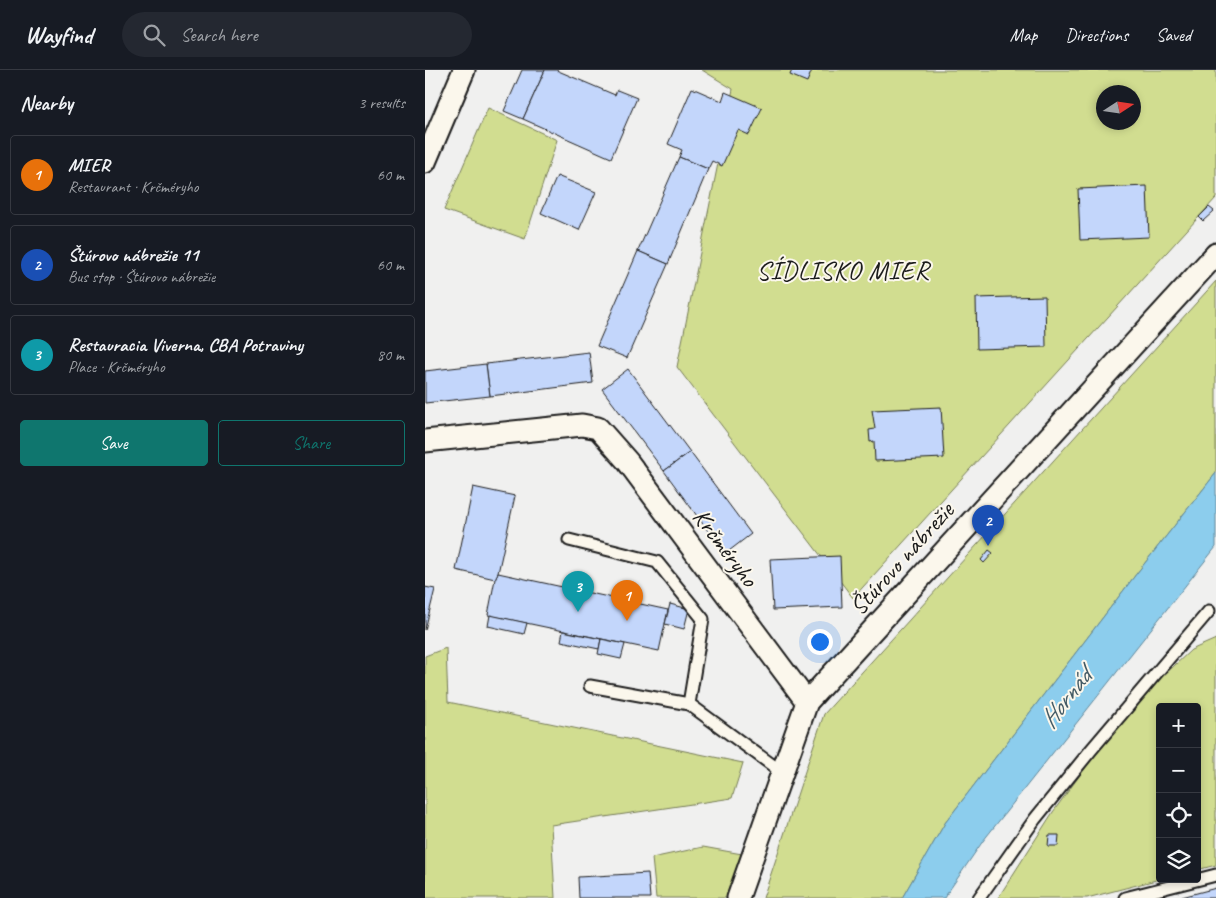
<!DOCTYPE html>
<meta charset="utf-8">
<style>
body{margin:0;font-family:Caveat,sans-serif;background:#242831;color:#f1f3f6}
.controls{position:absolute;right:15px;bottom:15px;display:grid;overflow:hidden;border-radius:5px;box-shadow:0 2px 8px #0003}
.controls button{width:45px;height:45px;display:grid;place-items:center;padding:0;border:0;border-bottom:1px solid #363941;background:#171b24;color:#f1f3f6;font:25px sans-serif}
.compass{position:absolute;left:671px;top:15px;width:45px;height:45px;border-radius:50%;background:#171b24;box-shadow:0 2px 8px #0003;rotate:78deg}
.you{position:absolute;left:394px;top:571px;width:18px;height:18px;margin:-12px;border:4px solid #fff;border-radius:50%;background:#1a73e8;box-shadow:0 0 0 8px #1a73e833}
.badge{display:grid;place-items:center;width:32px;height:32px;border-radius:50%;background:#0f766e;color:#fff;font-size:16px;font-weight:700}
.pin{position:absolute;translate:-50% -41px;filter:drop-shadow(0 1px 2px #0008)}
.pin::after{content:'';position:absolute;top:26px;width:18px;height:15px;background:inherit;clip-path:polygon(0 0,100% 0,50% 100%)}
.list{margin:0;padding:0;list-style:none}
h2{display:flex;justify-content:space-between;align-items:center;height:65px;margin:0;padding:0 20px;font-size:21px}
h2 small{font-size:16px;font-weight:400;color:#9ea1a6}
.list li{display:grid;grid-template-columns:32px 1fr auto;gap:15px;align-items:center;box-sizing:border-box;height:80px;margin:0 10px 10px;padding:0 10px;border:1px solid #363941;border-radius:5px}
.list b{display:block;font-size:19px;white-space:nowrap}
.list p{margin:0;font-size:16px;white-space:nowrap;color:#9ea1a6}
.list em{font-size:16px;font-style:normal;color:#9ea1a6}
.actions{display:flex;gap:10px;padding:15px 20px}
.actions a{flex:1;padding:11px 0;border:1px solid #0f766e;border-radius:5px;text-align:center;font-size:18px;color:#0f766e}
.actions .main{background:#0f766e;color:#fff}
.icon{flex:none;width:28px;height:28px;fill:none;stroke:currentColor;stroke-width:2;stroke-linecap:round;stroke-linejoin:round}
.map{position:relative;flex:none;width:791px;height:828px;overflow:hidden}
header{display:flex;align-items:center;gap:30px;box-sizing:border-box;height:70px;padding:0 25px;background:#171b24;border-bottom:1px solid #363941}
header strong{font-size:24px}
nav{display:flex;gap:28px;margin-inline-start:auto;font-size:18px}
.search{width:350px;height:45px;background:#242831;display:flex;align-items:center;gap:12px;box-sizing:border-box;padding:0 18px;border-radius:28px;color:#9ea1a6;font-size:19px}
main{display:flex}
aside{flex:1;background:#171b24}
.map>svg:first-child{display:block}
</style>
<header>
<strong>Wayfind</strong>
<div class="search"><svg class="icon" aria-label="search" viewBox="0 0 24 24"><circle cx="10" cy="10" r="6"/><path d="M15 15l6 6"/></svg>Search here</div>
<nav><a>Map</a><a>Directions</a><a>Saved</a></nav>
</header>
<main>
<aside>
<h2>Nearby<small>3 results</small></h2>
<ul class="list">
<li><span class="badge" style="background:#e8710a">1</span><div><b>MIER</b><p>Restaurant · Krčméryho</p></div><em>60 m</em></li>
<li><span class="badge" style="background:#1a4fb4">2</span><div><b>Štúrovo nábrežie 11</b><p>Bus stop · Štúrovo nábrežie</p></div><em>60 m</em></li>
<li><span class="badge" style="background:#0f9aa8">3</span><div><b>Restauracia Viverna, CBA Potraviny</b><p>Place · Krčméryho</p></div><em>80 m</em></li>
</ul>
<div class="actions"><a class="main">Save</a><a>Share</a></div>
</aside>
<div class="map">
<svg width="791" height="828" viewBox="0 0 791 828">
<rect width="100%" height="100%" fill="#f0f0ef"/>
<filter id="ink" filterUnits="userSpaceOnUse"><feTurbulence type="fractalNoise" baseFrequency=".02" numOctaves="2"/><feDisplacementMap in="SourceGraphic" scale="10" xChannelSelector="R" yChannelSelector="G"/><feConvolveMatrix kernelMatrix="1 2 1 2 8 2 1 2 1" color-interpolation-filters="sRGB"/></filter>
<g filter="url(#ink)">
<g fill="#d1dd90" stroke="#767c56" fill-rule="evenodd">
<path d="M277,0H791V128L428,528L252,297L308,19ZM678,22H708V52H678Z"/>
<polygon points="63,38 132,70 100,169 19,140"/>
<polygon points="791,211 791,403 712,503 520,753 477,828 338,828 399,644"/>
<polygon points="791,569 791,795 772,800 772,637 735,637 735,809 662,828 573,828 628,742 703,639 766,580"/>
<polygon points="21,578 23,632 318,693 307,728 126,755 130,828 0,828 0,586"/>
<polygon points="278,777 317,784 303,828 231,828 227,788"/>
</g>
<polygon fill="#8ccded" stroke="#5f8699" points="791,403 791,477 558,771 519,828 477,828 520,753 712,503"/>
<g fill="#c3d6fb" stroke="#1c1c1c">
<polygon points="97,0 120,0 98,49 79,41"/>
<polygon points="120,0 131,0 190,25 192,20 212,28 186,88 98,49"/>
<polygon points="367,0 387,0 382,12 365,5"/>
<polygon points="267,18 297,31 300,22 337,38 324,65 313,60 297,96 287,91 283,99 254,87 257,80 243,74"/>
<polygon points="254,87 283,99 243,194 213,181"/>
<polygon points="132,106 171,122 154,160 116,143"/>
<polygon points="722,116 724,167 655,170 653,119"/>
<polygon points="784,137 789,141 778,151 774,147"/>
<polygon points="213,181 243,194 202,288 172,276"/>
<polygon points="620,226 621,277 552,279 551,228"/>
<polygon points="164,282 168,313 65,326 61,294"/>
<polygon points="61,294 65,326 0,333 0,301"/>
<polygon points="203,299 265,382 239,401 177,319"/>
<polygon points="516,337 519,388 450,391 449,371 445,372 444,360 450,359 447,340"/>
<polygon points="265,382 326,464 300,484 239,401"/>
<polygon points="48,417 90,426 73,503 70,509 31,500"/>
<polygon points="564,480 568,483 559,493 556,490"/>
<polygon points="415,486 417,537 348,540 345,489"/>
<polygon points="73,503 243,540 234,581 63,545 70,509"/>
<polygon points="0,517 10,519 0,560"/>
<polygon points="245,534 264,539 259,559 240,554"/>
<polygon points="65,545 102,553 99,564 63,556"/>
<polygon points="138,561 176,569 174,579 136,571"/>
<polygon points="176,569 200,574 196,589 173,584"/>
<polygon points="624,765 634,765 633,776 623,776"/>
<polygon points="223,803 225,828 154,828 153,807"/>
<polygon points="791,818 791,828 753,828"/>
</g>
<g fill="none" stroke-linecap="round" stroke-linejoin="round">
<defs>
<g id="service">
<polyline points="144,470 232,492 278,549 264,634 358,703"/>
<polyline points="165,616 264,634"/>
<polyline points="554,828 610,749 666,680 784,541"/>
<polyline points="700,828 791,805"/>
</g>
<g id="minor">
<polyline points="0,92 39,0"/>
<polyline points="0,371 157,355 173,358 203,392 382,632"/>
<polyline points="313,828 382,632 791,184"/>
</g>
</defs>
<use href="#service" stroke="#1c1c1c" stroke-width="15"/>
<use href="#minor" stroke="#1c1c1c" stroke-width="25"/>
<use href="#service" stroke="#fbf7ec" stroke-width="11"/>
<use href="#minor" stroke="#fbf7ec" stroke-width="21"/>
</g>
</g>
<g text-anchor="middle" stroke-width="4" stroke-linejoin="round" paint-order="stroke">
<g font-size="25" fill="#1c1c1c" stroke="#fbf7ec">
<text transform="translate(301 477) rotate(53)" y="9">Krčméryho</text>
<text transform="translate(476 488) rotate(-48)" y="9">Štúrovo nábrežie</text>
</g>
<g font-size="26" letter-spacing="1" fill="#1c1c1c" stroke="#fbf7ec">
<text x="418" y="209">SÍDLISKO MIER</text>
</g>
<g font-size="26" font-style="italic" fill="#435a65" stroke="#fbf7ec">
<text transform="translate(640 628) rotate(-52)" y="9">Hornád</text>
</g>
</g>
</svg>
<div class="controls">
<button>+</button>
<button>−</button>
<button><svg class="icon" aria-label="locate" viewBox="0 0 24 24"><circle cx="12" cy="12" r="6"/><path d="M12 2v4M12 18v4M2 12h4M18 12h4"/></svg></button>
<button><svg class="icon" aria-label="layers" viewBox="0 0 24 24"><path d="M12 4l9 5-9 5-9-5zM3 14l9 5 9-5"/></svg></button>
</div>
<svg class="compass" viewBox="-18 -18 36 36"><path d="M0-13l5 13h-10z" fill="#e53935"/><path d="M0 13l5-13h-10z" fill="#9ea1a6"/></svg>
<div class="you"></div>
<div class="pin badge" style="left:202px;top:551px;background:#e8710a">1</div>
<div class="pin badge" style="left:563px;top:476px;background:#1a4fb4">2</div>
<div class="pin badge" style="left:153px;top:542px;background:#0f9aa8">3</div>
</div>
</main>
